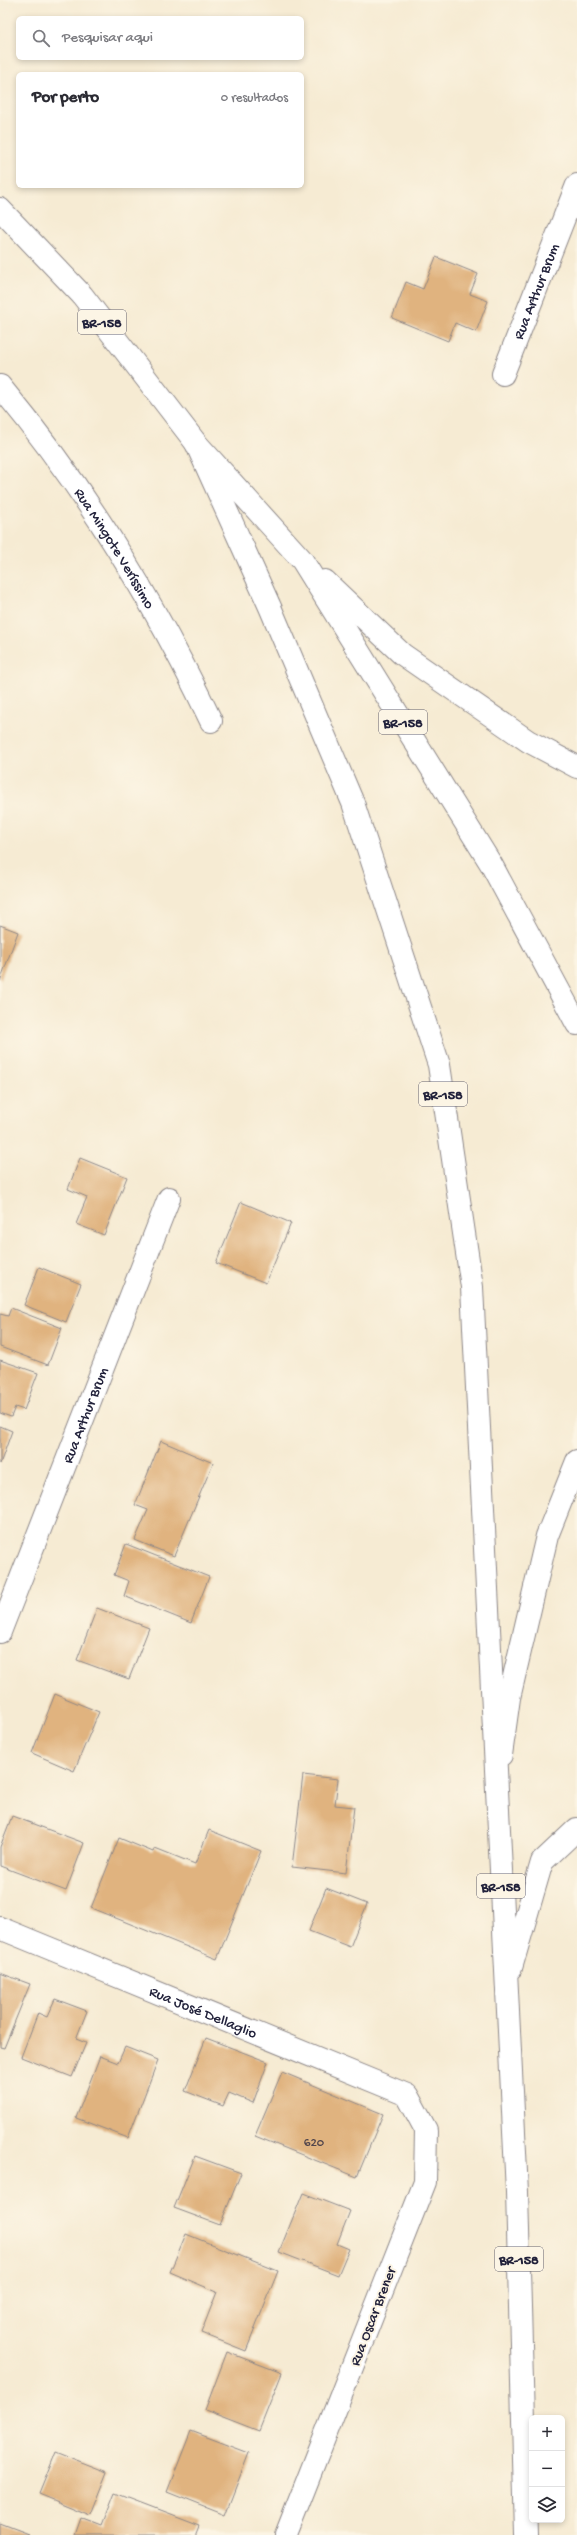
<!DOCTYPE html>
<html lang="pt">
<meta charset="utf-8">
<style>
body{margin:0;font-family:"Gochi Hand",sans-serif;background:#f7f7f7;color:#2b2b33}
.controls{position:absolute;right:12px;bottom:12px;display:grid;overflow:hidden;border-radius:6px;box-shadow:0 2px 6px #0003}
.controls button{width:36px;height:36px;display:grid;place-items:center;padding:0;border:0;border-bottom:1px solid #e1e1e2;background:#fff;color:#2b2b33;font:20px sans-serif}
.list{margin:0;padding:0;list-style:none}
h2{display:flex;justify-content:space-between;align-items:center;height:52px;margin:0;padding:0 16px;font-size:17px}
h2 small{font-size:13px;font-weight:400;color:#7c7c81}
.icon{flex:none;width:22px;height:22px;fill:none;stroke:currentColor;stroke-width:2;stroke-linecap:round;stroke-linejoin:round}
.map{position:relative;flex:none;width:577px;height:2535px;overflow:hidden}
.search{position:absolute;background:#fff;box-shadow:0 2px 6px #0003;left:16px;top:16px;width:288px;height:44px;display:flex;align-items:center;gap:10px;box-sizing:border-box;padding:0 14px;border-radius:6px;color:#7c7c81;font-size:15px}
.panel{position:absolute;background:#fff;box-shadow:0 2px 6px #0003;left:16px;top:72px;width:288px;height:116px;border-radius:6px}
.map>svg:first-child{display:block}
</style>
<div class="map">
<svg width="577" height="2535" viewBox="0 0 577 2535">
<rect width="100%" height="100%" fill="#fcf5e5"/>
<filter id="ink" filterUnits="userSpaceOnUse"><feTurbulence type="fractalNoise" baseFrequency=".025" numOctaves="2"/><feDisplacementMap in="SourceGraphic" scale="8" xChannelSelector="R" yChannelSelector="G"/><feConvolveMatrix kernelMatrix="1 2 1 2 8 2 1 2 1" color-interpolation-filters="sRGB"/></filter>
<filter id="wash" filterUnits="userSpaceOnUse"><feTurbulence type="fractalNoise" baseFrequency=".012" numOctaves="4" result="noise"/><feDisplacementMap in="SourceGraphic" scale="16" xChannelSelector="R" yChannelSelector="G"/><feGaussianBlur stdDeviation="0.9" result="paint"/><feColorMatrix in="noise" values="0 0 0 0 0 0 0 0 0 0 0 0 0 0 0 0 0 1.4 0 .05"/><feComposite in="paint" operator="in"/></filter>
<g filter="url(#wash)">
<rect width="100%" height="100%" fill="#f6ebd3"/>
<g id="blocks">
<g fill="#e0b37f">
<polygon points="436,257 478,274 470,294 488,301 476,332 455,323 448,341 392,318 406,282 423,289"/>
<polygon points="0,925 18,932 0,981"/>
<polygon points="80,1158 127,1177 104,1235 76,1224 87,1197 68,1189"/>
<polygon points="241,1202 291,1223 266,1283 216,1263"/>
<polygon points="39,1267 81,1284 66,1322 24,1305"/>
<polygon points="11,1308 62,1328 48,1365 0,1347 0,1314 8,1316"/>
<polygon points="0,1360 38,1373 24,1410 15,1407 11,1417 0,1413"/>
<polygon points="0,1426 12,1431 0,1464"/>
<polygon points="161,1441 213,1463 174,1556 135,1540 148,1510 135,1505"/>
<polygon points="126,1544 209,1577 191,1623 124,1596 129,1581 114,1575"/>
<polygon points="97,1608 149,1628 129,1679 77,1660"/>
<polygon points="55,1694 99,1712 74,1771 32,1753"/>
<polygon points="303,1775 338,1779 335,1805 354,1807 346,1873 292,1867"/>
<polygon points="12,1816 84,1843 66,1891 0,1866 0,1847"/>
<polygon points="209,1830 261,1851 217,1959 91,1908 119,1838 153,1852 155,1848 195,1864"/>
<polygon points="326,1888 367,1904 350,1947 309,1931"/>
<polygon points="0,1973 30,1984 4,2048 0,2047"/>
<polygon points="55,1999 87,2011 76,2039 86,2043 72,2077 21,2057 38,2013 47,2017"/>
<polygon points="206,2038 268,2062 253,2103 229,2093 223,2106 185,2091"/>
<polygon points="125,2047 158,2060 128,2138 76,2118 100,2056 118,2063"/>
<polygon points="282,2072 383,2114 357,2177 255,2136"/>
<polygon points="195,2156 241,2173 220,2225 174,2208"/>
<polygon points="303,2193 350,2211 337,2244 349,2249 338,2275 279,2252"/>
<polygon points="186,2234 278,2271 246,2351 201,2333 217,2292 170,2272"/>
<polygon points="227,2352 282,2373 259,2431 205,2410"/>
<polygon points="191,2431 249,2453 225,2515 167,2492"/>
<polygon points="56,2452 107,2472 90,2515 39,2494"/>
<polygon points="115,2493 199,2525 195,2535 75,2535 81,2518 102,2526"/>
<polygon points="0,2523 29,2534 28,2535 0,2535"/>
</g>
</g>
</g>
<g filter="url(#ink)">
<use href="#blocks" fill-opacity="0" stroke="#8c8687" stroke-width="1"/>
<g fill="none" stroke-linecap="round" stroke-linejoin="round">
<defs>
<g id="minor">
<path id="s1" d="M503,374L577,185"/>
<path id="s2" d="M0,386C85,488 154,601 211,721"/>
<path id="s3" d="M0,1632L169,1198"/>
<path id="s4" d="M0,1928L407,2095L426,2130L425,2182L286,2535"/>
</g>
<polyline id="major" points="501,1755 509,1698 547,1536 577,1461"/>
<g id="highway">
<polyline points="0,209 82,295 196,443 302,560 491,864 577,1024"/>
<polyline points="196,443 270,607 353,803 439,1065 472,1287 517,2192 526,2535"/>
<polyline points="325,581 402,654 528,741 577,767"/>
<polyline points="511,1968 542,1862 577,1829"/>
</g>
</defs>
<use href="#minor" stroke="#8c8687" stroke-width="24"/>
<use href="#major" stroke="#8c8687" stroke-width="24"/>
<use href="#highway" stroke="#8c8687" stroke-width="24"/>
<use href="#minor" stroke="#fff" stroke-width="22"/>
<use href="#major" stroke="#fff" stroke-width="22"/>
<use href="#highway" stroke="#fff" stroke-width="22"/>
</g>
</g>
<g text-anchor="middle" stroke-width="4" stroke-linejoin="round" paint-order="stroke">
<g font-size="13" fill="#52464c">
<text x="314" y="2146">620</text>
</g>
<g fill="#fcf5e5" stroke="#63616e" stroke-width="1">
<rect x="78" y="310" width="48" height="24" rx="3"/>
<rect x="379" y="710" width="48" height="24" rx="3"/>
<rect x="419" y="1082" width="48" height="24" rx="3"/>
<rect x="477" y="1874" width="48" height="24" rx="3"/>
<rect x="495" y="2247" width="48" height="24" rx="3"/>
</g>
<g font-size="14" font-weight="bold" fill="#22223b">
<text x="102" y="327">BR-158</text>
<text x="403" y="727">BR-158</text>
<text x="443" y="1099">BR-158</text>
<text x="501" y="1891">BR-158</text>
<text x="519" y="2264">BR-158</text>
</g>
<g font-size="15" fill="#22223b" stroke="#fcf5e5">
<text dy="5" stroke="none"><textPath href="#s1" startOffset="89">Rua Arthur Brum</textPath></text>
<text dy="5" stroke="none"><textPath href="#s2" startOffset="199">Rua Mingote Veríssimo</textPath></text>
<text dy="5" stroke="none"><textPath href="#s3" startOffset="233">Rua Arthur Brum</textPath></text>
<text dy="5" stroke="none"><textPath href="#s4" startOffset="220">Rua José Dellaglio</textPath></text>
<text transform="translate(372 2316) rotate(-69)" y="5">Rua Oscar Brener</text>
</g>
</g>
</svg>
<div class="controls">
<button>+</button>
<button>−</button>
<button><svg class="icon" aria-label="layers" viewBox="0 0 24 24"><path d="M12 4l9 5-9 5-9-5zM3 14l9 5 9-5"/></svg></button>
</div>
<div class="search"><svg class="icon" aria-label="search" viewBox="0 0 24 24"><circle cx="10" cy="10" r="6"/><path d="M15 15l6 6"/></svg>Pesquisar aqui</div>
<section class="panel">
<h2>Por perto<small>0 resultados</small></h2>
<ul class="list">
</ul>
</section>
</div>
